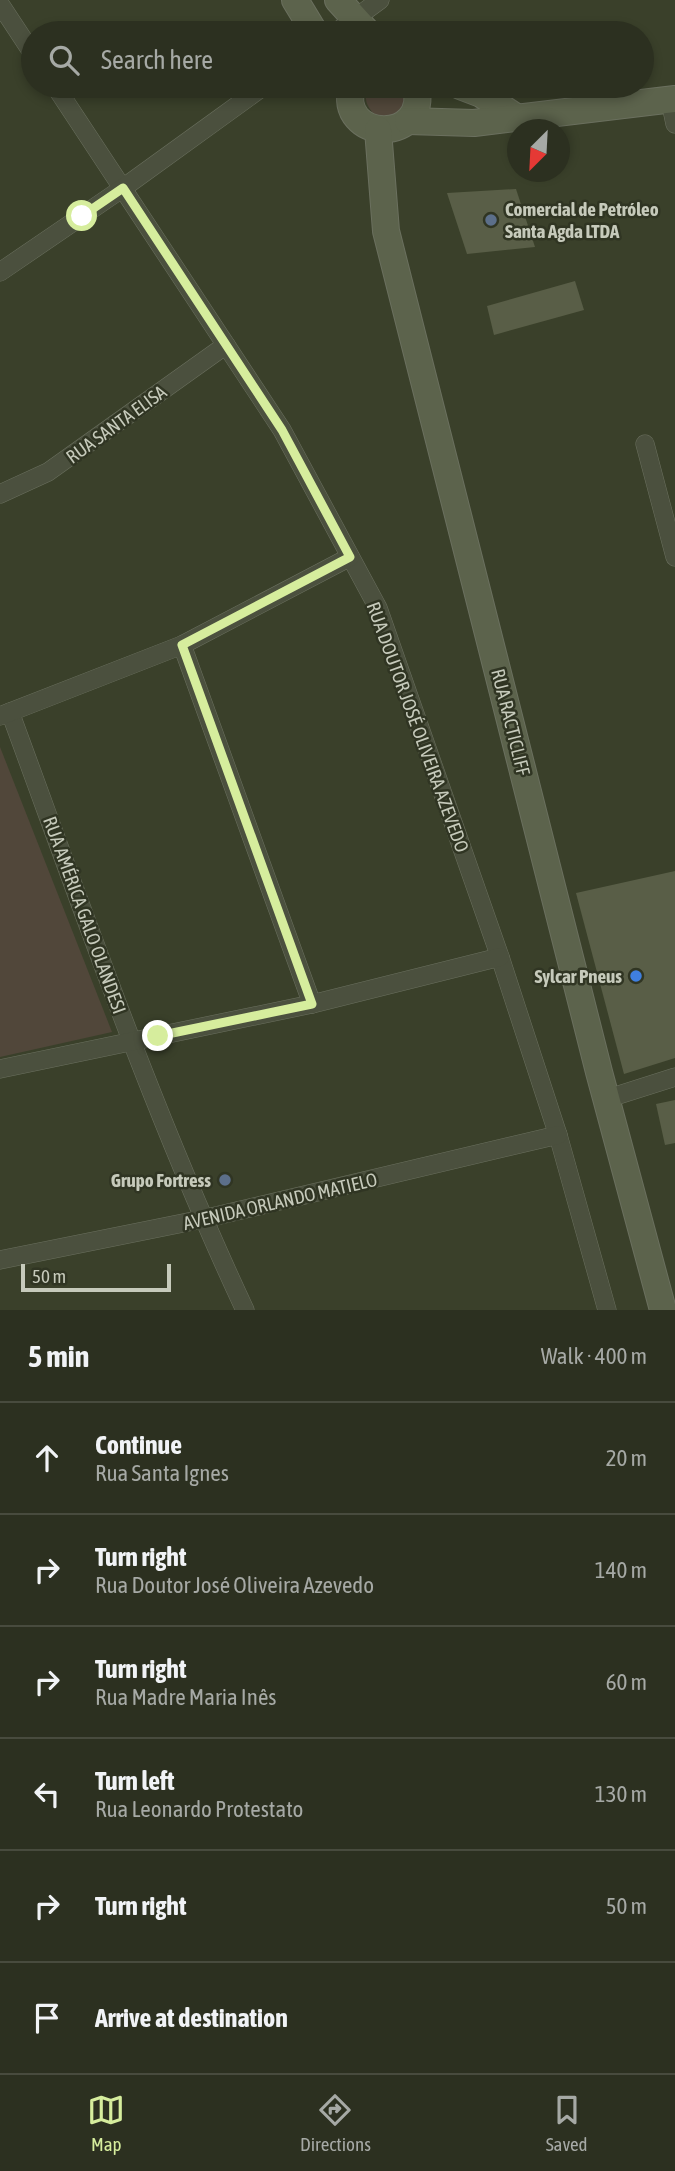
<!DOCTYPE html>
<meta charset="utf-8">
<style>
body{margin:0;font-family:"Asap Condensed",sans-serif;background:#383c2d;color:#f1f3f6}
.compass{position:absolute;left:507px;top:119px;width:63px;height:63px;border-radius:50%;background:#2c3020;box-shadow:0 4px 10px #0003;rotate:204deg}
.scale{position:absolute;left:21px;bottom:18px;width:150px;box-sizing:border-box;padding-left:7px;border:4px solid #c6cabb;border-top:0;font-size:19px;line-height:24px;white-space:nowrap;color:#c6cabb;-webkit-text-stroke:5px #303523;paint-order:stroke}
.stop{position:absolute;width:21px;height:21px;margin:-16px;border:5px solid #d6ed9d;border-radius:50%;background:#fff}
.stop.end{background:#d6ed9d;border-color:#fff;box-shadow:0 2px 7px #0008}
.list{margin:0;padding:0;list-style:none}
h2{display:flex;justify-content:space-between;align-items:center;height:91px;margin:0;padding:0 28px;font-size:30px}
h2 small{font-size:23px;font-weight:400;color:#a6a9a5}
.list li{display:grid;grid-template-columns:46px 1fr auto;gap:21px;align-items:center;box-sizing:border-box;height:112px;padding:0 28px;border-top:2px solid #484b3e}
.list b{display:block;font-size:26px;white-space:nowrap}
.list p{margin:0;font-size:23px;white-space:nowrap;color:#a6a9a5}
.list em{font-size:23px;font-style:normal;color:#a6a9a5}
.icon{flex:none;width:38px;height:38px;fill:none;stroke:currentColor;stroke-width:2;stroke-linecap:round;stroke-linejoin:round}
.map{position:relative;flex:none;width:675px;height:1310px;overflow:hidden}
.search{position:absolute;background:#2c3020;box-shadow:0 4px 10px #0003;left:21px;right:21px;top:21px;height:77px;display:flex;align-items:center;gap:18px;box-sizing:border-box;padding:0 24px;border-radius:38px;color:#a6a9a5;font-size:26px}
.sheet{height:763px;background:#2c3020}
nav{display:flex;justify-content:space-around;align-items:center;box-sizing:border-box;height:98px;border-top:2px solid #484b3e;background:#2c3020;font-size:19px;color:#a6a9a5}
nav a{display:grid;justify-items:center;gap:4px}
nav .on{color:#d6ed9d}
.map>svg:first-child{display:block}
</style>
<div class="map">
<svg width="675" height="1310" viewBox="0 0 675 1310">
<rect width="100%" height="100%" fill="#3a402a"/>
<g fill="#51473a">
<path d="M369,86H402L405,92L403,108L390,117L375,115C366,106 363,98 369,86Z"/>
<polygon points="0,747 112,1032 0,1057"/>
</g>
<g fill="#595e47">
<polygon points="516,189 535,247 467,254 447,193"/>
<polygon points="575,281 584,310 494,335 487,306"/>
<polygon points="675,871 675,1058 624,1074 576,893"/>
<polygon points="675,1100 675,1143 665,1145 656,1104"/>
</g>
<g fill="none" stroke-linecap="round" stroke-linejoin="round">
<defs>
<g id="street">
<polyline points="0,4 33,54"/>
<polyline points="335,33 380,0"/>
<polyline points="55,86 282,430 378,608 500,957 558,1135 607,1310"/>
<polyline points="670,100 675,124"/>
<polyline points="0,272 123,188 264,86"/>
<polyline points="645,444 675,557"/>
<polyline points="0,494 48,472 226,345"/>
<polyline points="182,645 312,1004"/>
<path d="M10,712C84,913 154,1116 245,1310"/>
<polyline points="0,716 182,645 350,557"/>
<polyline points="0,1069 312,1004 500,957"/>
<polyline points="606,1099 675,1077"/>
<polyline points="0,1260 203,1219 558,1135"/>
</g>
<g id="secondary">
<polyline points="295,0 315,33"/>
<polyline points="338,0 368,33"/>
<path d="M352,86C336,142 430,145 416,86"/>
<polyline points="460,86 481,94 516,117"/>
<polyline points="408,121 474,123 675,99"/>
<polyline points="378,130 386,231 599,1072 663,1310"/>
</g>
</defs>
<use href="#street" stroke="#6b705f" stroke-width="19"/>
<use href="#secondary" stroke="#6b705f" stroke-width="28"/>
<use href="#street" stroke="#4b503e" stroke-width="18"/>
<use href="#secondary" stroke="#5c634c" stroke-width="26"/>
</g>
<g fill="none" stroke-linecap="round" stroke-linejoin="round">
<polyline stroke="#d6ed9d" stroke-width="9" points="82,216 123,188 282,430 350,557 182,645 312,1004 158,1036"/>
</g>
<g fill="#5c6f8a" stroke="#303523" stroke-width="2.5">
<circle cx="491" cy="220" r="7"/>
<circle cx="225" cy="1180" r="7"/>
</g>
<circle fill="#3f7fe0" stroke="#303523" stroke-width="2.5" cx="636" cy="976" r="7"/>
<g text-anchor="middle" stroke-width="5" stroke-linejoin="round" paint-order="stroke">
<g font-size="19" font-weight="bold" fill="#c6cabb" stroke="#303523" text-anchor="end">
<text x="505" y="216" text-anchor="start">Comercial de Petróleo<tspan x="505" dy="22">Santa Agda LTDA</tspan></text>
<text x="622" y="983">Sylcar Pneus</text>
<text x="211" y="1187">Grupo Fortress</text>
</g>
<g font-size="19" fill="#c6cabb" stroke="#303523">
<text transform="translate(116 424) rotate(-36)" y="7">RUA SANTA ELISA</text>
<text transform="translate(511 722) rotate(76)" y="7">RUA RACTICLIFF</text>
<text transform="translate(418 727) rotate(70)" y="7">RUA DOUTOR JOSÉ OLIVEIRA AZEVEDO</text>
<text transform="translate(85 915) rotate(70)" y="7">RUA AMÉRICA GALO OLANDESI</text>
<text transform="translate(280 1201) rotate(-13)" y="7">AVENIDA ORLANDO MATIELO</text>
</g>
</g>
</svg>
<svg class="compass" viewBox="-18 -18 36 36"><path d="M0-13l5 13h-10z" fill="#e53935"/><path d="M0 13l5-13h-10z" fill="#a6a9a5"/></svg>
<div class="scale">50 m</div>
<div class="stop" style="left:82px;top:216px"></div>
<div class="stop end" style="left:158px;top:1036px"></div>
<div class="search"><svg class="icon" aria-label="search" viewBox="0 0 24 24"><circle cx="10" cy="10" r="6"/><path d="M15 15l6 6"/></svg>Search here</div>
</div>
<section class="sheet">
<h2>5 min<small>Walk · 400 m</small></h2>
<ul class="list">
<li><svg class="icon" aria-label="ahead" viewBox="0 0 24 24"><path d="M12 20V5M6 11l6-6 6 6"/></svg><div><b>Continue</b><p>Rua Santa Ignes</p></div><em>20 m</em></li>
<li><svg class="icon" aria-label="right" viewBox="0 0 24 24"><path d="M7 20v-9h11M14 6l5 5-5 5"/></svg><div><b>Turn right</b><p>Rua Doutor José Oliveira Azevedo</p></div><em>140 m</em></li>
<li><svg class="icon" aria-label="right" viewBox="0 0 24 24"><path d="M7 20v-9h11M14 6l5 5-5 5"/></svg><div><b>Turn right</b><p>Rua Madre Maria Inês</p></div><em>60 m</em></li>
<li><svg class="icon" aria-label="left" viewBox="0 0 24 24"><path d="M17 20v-9H6M10 6l-5 5 5 5"/></svg><div><b>Turn left</b><p>Rua Leonardo Protestato</p></div><em>130 m</em></li>
<li><svg class="icon" aria-label="right" viewBox="0 0 24 24"><path d="M7 20v-9h11M14 6l5 5-5 5"/></svg><div><b>Turn right</b></div><em>50 m</em></li>
<li><svg class="icon" aria-label="arrive" viewBox="0 0 24 24"><path d="M6 21V4h12l-3 4 3 4H6"/></svg><div><b>Arrive at destination</b></div></li>
</ul>
</section>
<nav>
<a class="on"><svg class="icon" aria-label="map" viewBox="0 0 24 24"><path d="M3 6l6-2 6 2 6-2v14l-6 2-6-2-6 2zM9 4v14M15 6v14"/></svg>Map</a>
<a><svg class="icon" aria-label="directions" viewBox="0 0 24 24"><path d="M12 3l9 9-9 9-9-9zM9 14v-3h6M13 9l2 2-2 2"/></svg>Directions</a>
<a><svg class="icon" aria-label="saved" viewBox="0 0 24 24"><path d="M7 4h10v16l-5-4-5 4z"/></svg>Saved</a>
</nav>
